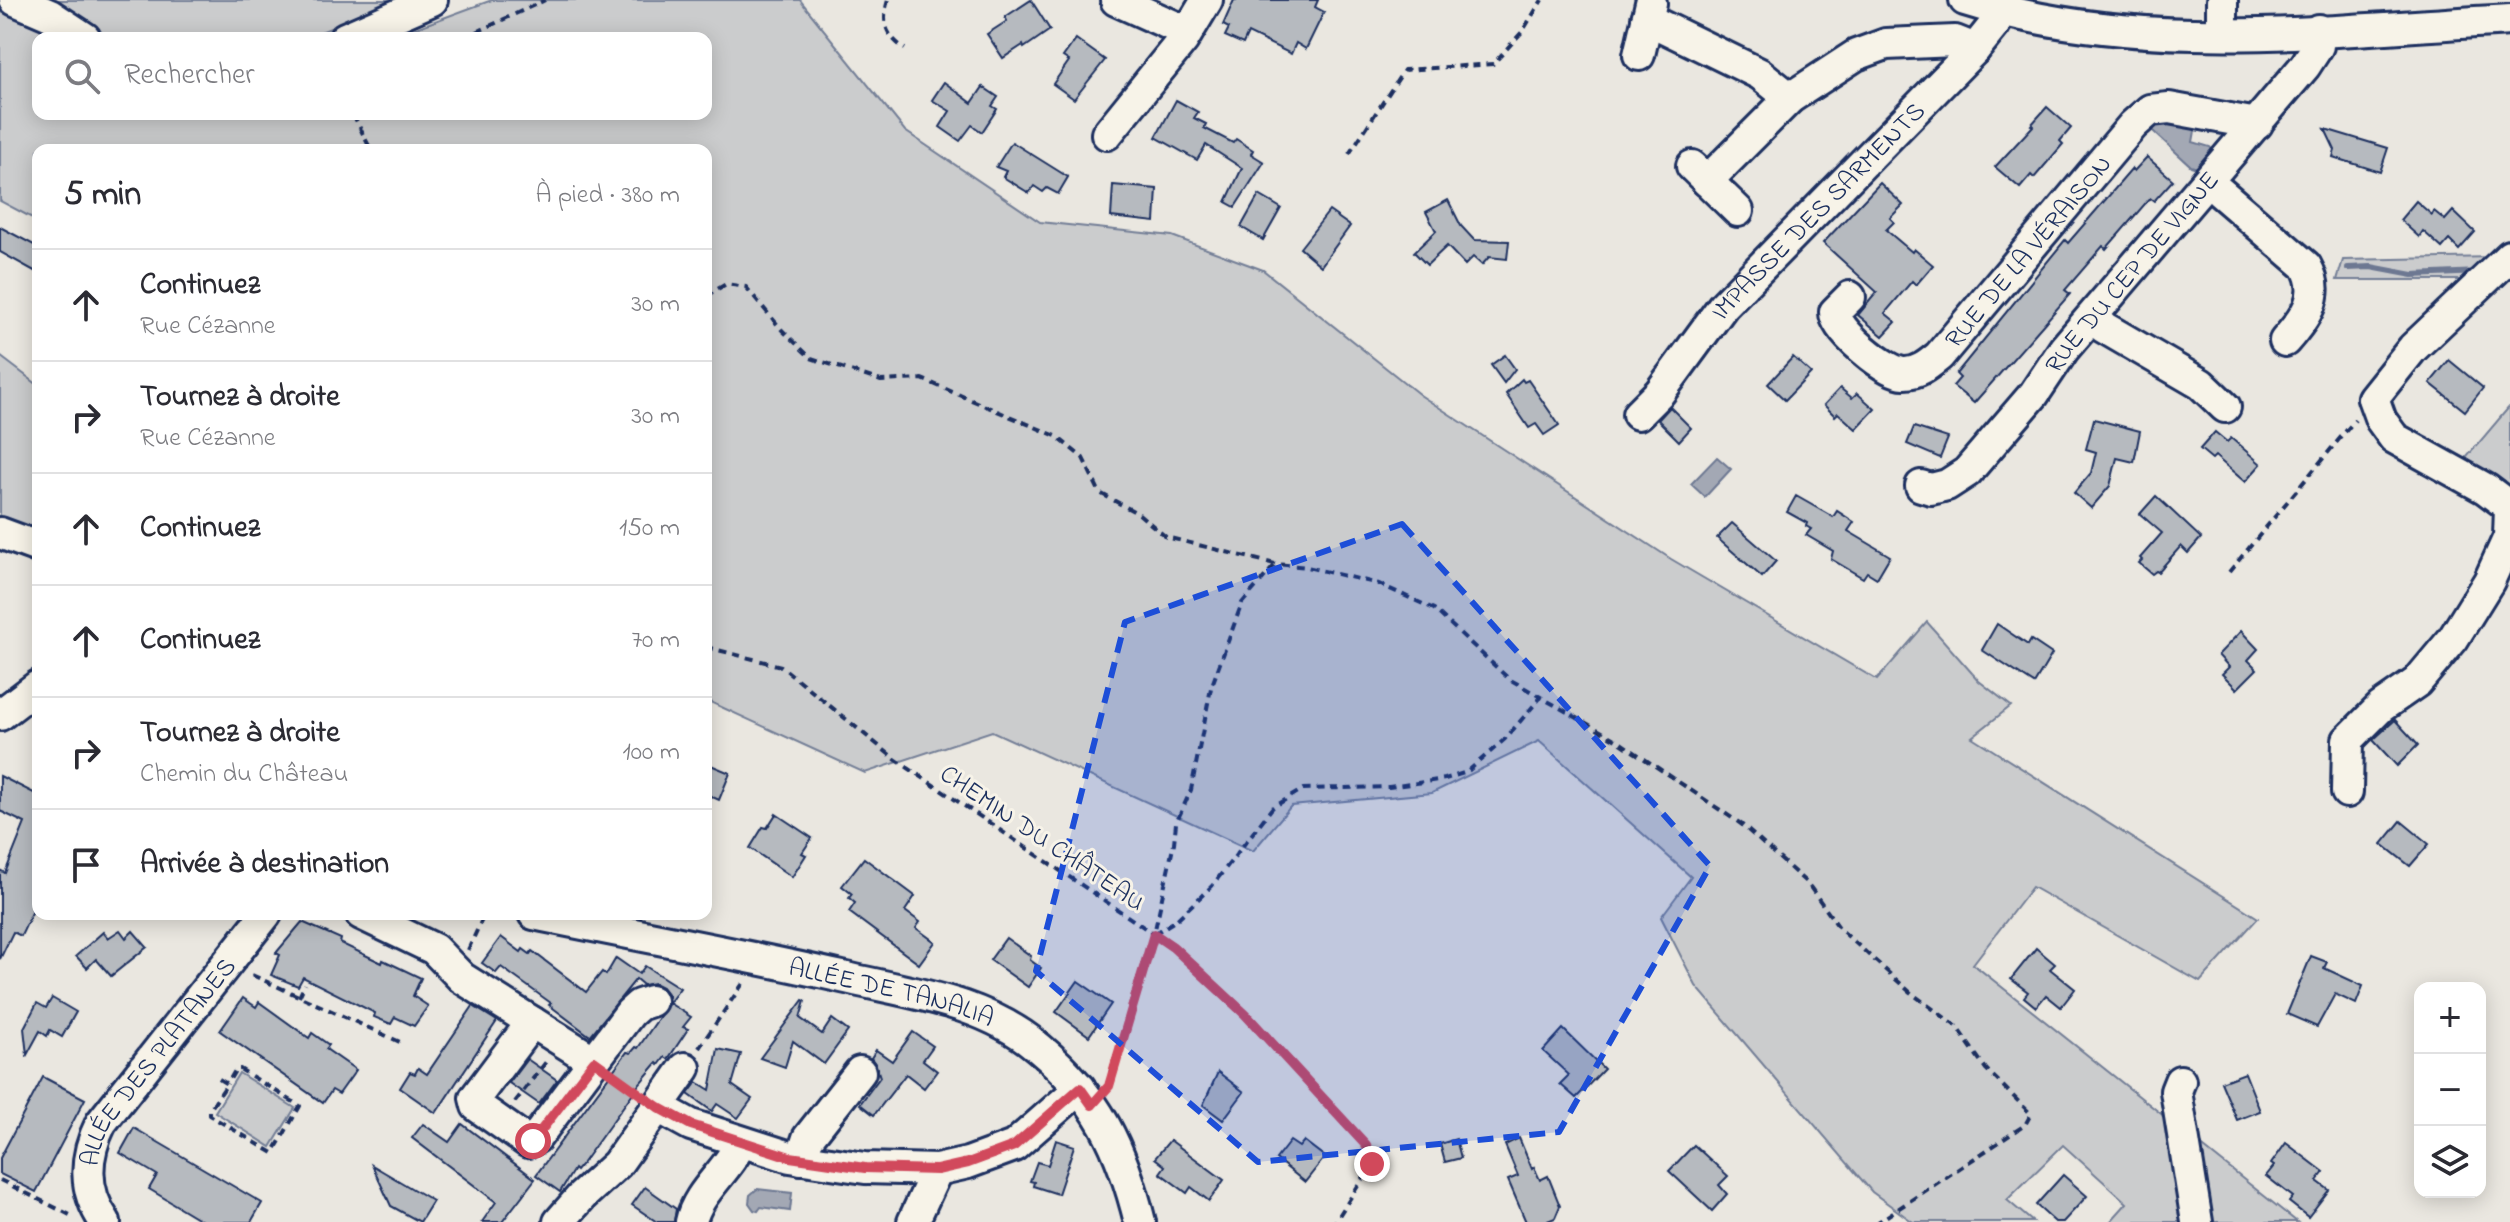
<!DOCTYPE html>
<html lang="fr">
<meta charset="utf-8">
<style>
body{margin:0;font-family:"Indie Flower",sans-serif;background:#f7f7f7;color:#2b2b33}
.controls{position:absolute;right:24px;bottom:24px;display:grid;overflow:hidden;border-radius:16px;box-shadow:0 4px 20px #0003}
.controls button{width:72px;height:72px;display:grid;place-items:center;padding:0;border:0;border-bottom:2px solid #e1e1e2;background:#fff;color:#2b2b33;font:40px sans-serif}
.stop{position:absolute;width:24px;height:24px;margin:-18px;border:6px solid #d1495b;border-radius:50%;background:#fff}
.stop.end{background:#d1495b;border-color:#fff;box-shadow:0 2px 8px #0008}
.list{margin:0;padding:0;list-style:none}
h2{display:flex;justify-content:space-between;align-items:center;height:104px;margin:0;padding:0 32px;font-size:34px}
h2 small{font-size:26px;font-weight:400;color:#7c7c81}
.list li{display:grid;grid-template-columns:52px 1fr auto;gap:24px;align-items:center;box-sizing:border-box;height:112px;padding:0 32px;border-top:2px solid #e1e1e2}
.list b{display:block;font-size:30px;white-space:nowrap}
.list p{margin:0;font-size:26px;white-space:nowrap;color:#7c7c81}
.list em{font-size:26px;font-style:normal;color:#7c7c81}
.icon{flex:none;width:44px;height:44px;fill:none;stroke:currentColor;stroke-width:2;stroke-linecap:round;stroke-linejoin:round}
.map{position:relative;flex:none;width:2510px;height:1222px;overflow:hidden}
.search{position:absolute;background:#fff;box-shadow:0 4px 20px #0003;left:32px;top:32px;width:680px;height:88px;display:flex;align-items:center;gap:20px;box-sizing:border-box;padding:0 28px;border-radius:16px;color:#7c7c81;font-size:30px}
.panel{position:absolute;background:#fff;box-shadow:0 4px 20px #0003;left:32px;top:144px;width:680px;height:776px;border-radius:16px}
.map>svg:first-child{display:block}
</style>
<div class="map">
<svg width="2510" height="1222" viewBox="0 0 2510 1222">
<rect width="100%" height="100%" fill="#eae7e0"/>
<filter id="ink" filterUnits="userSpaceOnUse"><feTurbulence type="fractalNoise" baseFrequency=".0125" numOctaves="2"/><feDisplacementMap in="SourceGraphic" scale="16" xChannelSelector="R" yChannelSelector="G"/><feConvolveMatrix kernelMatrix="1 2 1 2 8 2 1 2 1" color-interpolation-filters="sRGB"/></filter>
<g filter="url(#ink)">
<g fill="#cbcccd" stroke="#737e96" stroke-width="2">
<polygon points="36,0 400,0 306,38 97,38"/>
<polygon points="492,0 800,0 905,131 1040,222 1172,236 1263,270 1420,395 1671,559 1877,680 1927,622 1979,681 2011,706 1972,737 2258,918 2200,982 2032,887 1973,964 2297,1222 2110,1222 2127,1203 2063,1145 2007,1200 2033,1222 1913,1222 1872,1192 1696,986 1661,917 1691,877 1539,741 1432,793 1291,806 1253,851 992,731 865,773 706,700 706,150 38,150 38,221 0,201 0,12 27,19 57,38 38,38 38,114 706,114 706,38 389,38"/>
<polygon points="2493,257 2464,280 2337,280 2343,260"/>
<polygon points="0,356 38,385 38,538 0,524"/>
<polygon points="2510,406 2510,494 2466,458"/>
<polygon points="239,1073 295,1108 271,1147 215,1112"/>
</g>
<g fill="#a3a8b4" stroke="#6d7892" stroke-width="2">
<polygon points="2162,122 2192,126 2195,131 2193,142 2210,147 2213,151 2197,168 2191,166 2154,132 2154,126"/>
<polygon points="1717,457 1731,469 1705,497 1691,484"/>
<polygon points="757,1189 792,1193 790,1211 761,1207 758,1211 754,1210 749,1203 750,1195"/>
</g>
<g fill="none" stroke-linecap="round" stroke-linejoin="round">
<polyline stroke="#6d7892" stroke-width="6" points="2348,268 2371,267 2413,275 2479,272"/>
</g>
<g fill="#b6babf" stroke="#1b2f5e" stroke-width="2">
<polygon points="1031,0 1050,30 1024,48 1023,45 1003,58 987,34 1007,21 1005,17"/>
<polygon points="1234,0 1318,0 1315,7 1324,12 1306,49 1296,43 1291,54 1248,33 1243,44 1225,36 1229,28 1223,25"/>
<polygon points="1076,39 1105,60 1074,99 1053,84 1069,61 1063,57"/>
<polygon points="944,82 972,103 983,87 998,97 992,106 997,109 982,132 972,125 960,141 940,127 950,111 932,100"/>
<polygon points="1176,100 1198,112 1194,118 1206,124 1204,128 1233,143 1236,139 1253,150 1251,154 1264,162 1235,207 1226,202 1242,168 1206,145 1197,160 1156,137"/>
<polygon points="2047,107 2071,128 2060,141 2063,144 2034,178 2031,175 2020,188 1995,167 2033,126 2031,125"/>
<polygon points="2325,129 2388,148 2380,172 2333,157 2335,150"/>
<polygon points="1012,142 1068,177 1058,194 1047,188 1043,192 1034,186 1029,193 1003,177 1006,171 996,167"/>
<polygon points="2147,157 2173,180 2154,201 2150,198 2106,249 2103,246 2065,290 2070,294 1974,403 1953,386 1960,378 1956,374 2065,240 2068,243 2132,169 2134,171"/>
<polygon points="1880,183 1903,205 1890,218 1894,222 1886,230 1912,252 1914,249 1933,265 1916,285 1912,281 1885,313 1896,322 1883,336 1858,315 1877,292 1823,243"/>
<polygon points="1113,185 1157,189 1155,222 1111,217"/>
<polygon points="1259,195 1281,208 1263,240 1241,227"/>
<polygon points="1448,200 1461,226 1474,240 1509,241 1507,259 1489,257 1482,265 1473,257 1465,265 1447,246 1427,265 1414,252 1436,231 1426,212"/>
<polygon points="2416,201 2432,215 2434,211 2445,220 2453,211 2475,232 2459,250 2449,240 2442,248 2423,231 2419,237 2400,220"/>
<polygon points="1329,211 1350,226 1321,266 1300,248"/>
<polygon points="0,227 38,247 38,273 0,252"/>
<polygon points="1505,355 1515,369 1504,383 1491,365"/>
<polygon points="1793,357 1811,373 1785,400 1768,384"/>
<polygon points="2449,360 2483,388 2465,411 2430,383"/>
<polygon points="1522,379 1524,382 1528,380 1559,425 1544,435 1536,424 1529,428 1506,394"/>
<polygon points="1840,388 1852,398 1857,393 1875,409 1856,429 1838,413 1835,416 1824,405"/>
<polygon points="1670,407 1691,428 1679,441 1658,420"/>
<polygon points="2094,419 2140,431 2134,462 2117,458 2110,486 2091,508 2074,493 2091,473 2096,452 2086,449"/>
<polygon points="1914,427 1948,438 1940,458 1907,444"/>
<polygon points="2215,432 2227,442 2231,438 2261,464 2245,482 2215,456 2212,459 2200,449"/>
<polygon points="1796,496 1833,517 1837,511 1854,522 1848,531 1890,556 1877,578 1867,572 1863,578 1831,559 1833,551 1806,535 1811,529 1806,526 1807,523 1787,512"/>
<polygon points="2156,496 2201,538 2188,553 2181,546 2158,572 2156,571 2152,574 2139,563 2142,560 2140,558 2162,533 2140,514"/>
<polygon points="1732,523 1776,561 1762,577 1717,538"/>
<polygon points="1997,624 2028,645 2031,640 2052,654 2034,684 1982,650"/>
<polygon points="2241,631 2258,649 2248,660 2257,669 2237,689 2222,674 2229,667 2218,655"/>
<polygon points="2395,720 2418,745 2397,766 2373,740"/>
<polygon points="706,763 730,773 719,800 706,794"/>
<polygon points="0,776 38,795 38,900 21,936 13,932 0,959 0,870 5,873 25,823 0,811"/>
<polygon points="776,814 812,838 802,853 806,855 792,877 750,848 763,827 767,828"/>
<polygon points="2401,821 2429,844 2410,866 2382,844"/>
<polygon points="864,858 915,896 905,911 920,922 916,928 935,942 919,964 849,912 855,903 849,898 852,894 842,886"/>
<polygon points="302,922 341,939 340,943 382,963 383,960 421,978 413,996 428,1006 414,1026 395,1017 391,1024 374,1017 375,1013 303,977 298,986 271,975 280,955 276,953"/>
<polygon points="120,930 126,938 133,931 147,947 111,976 96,959 87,968 76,956 103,932 108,938"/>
<polygon points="501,937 521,952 523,949 530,954 532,951 586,992 602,972 606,975 616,958 639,974 645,966 680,988 669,1003 668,995 662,987 654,983 643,985 636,979 590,1036 549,1005 551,1003 501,967 496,973 482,963"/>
<polygon points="1006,938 1031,956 1030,960 1041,968 1028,987 990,960"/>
<polygon points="2036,948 2055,964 2050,969 2075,989 2061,1007 2046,995 2036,1007 2024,997 2028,992 2011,979"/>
<polygon points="2311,956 2327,962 2324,968 2363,986 2356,1004 2335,994 2317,1027 2287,1014"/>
<polygon points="1078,981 1111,1004 1089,1036 1056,1012"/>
<polygon points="52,998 76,1012 62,1037 50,1030 47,1036 40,1031 27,1055 24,1028 37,1003 46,1008"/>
<polygon points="243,998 256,1007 259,1002 309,1038 312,1033 329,1045 326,1049 356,1070 339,1094 332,1090 323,1103 220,1031"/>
<polygon points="803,1000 805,1001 800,1018 822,1034 832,1019 848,1031 824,1064 793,1041 785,1067 760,1058"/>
<polygon points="669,1003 691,1017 683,1027 688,1029 668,1059 665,1057 659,1065 657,1063 640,1083 582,1164 576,1171 574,1169 560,1192 536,1175 627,1052 631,1053 636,1047 638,1048"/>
<polygon points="473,1006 497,1021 436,1113 400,1088 410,1072 415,1074 418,1068 427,1074"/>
<polygon points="1563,1029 1604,1069 1576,1098 1560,1084 1569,1075 1543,1051"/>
<polygon points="913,1032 933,1046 923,1060 937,1071 924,1088 906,1074 874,1115 860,1104 880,1077 876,1065 871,1058 876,1050 892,1061"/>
<polygon points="718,1049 741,1054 732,1085 752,1099 738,1118 717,1104 712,1111 688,1094 697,1082 710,1090"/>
<polygon points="527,1059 557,1080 539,1104 509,1083"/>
<polygon points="1218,1072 1244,1092 1223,1120 1203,1105"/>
<polygon points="2245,1073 2260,1111 2237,1120 2221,1082"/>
<polygon points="43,1077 85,1099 36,1192 0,1174 0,1158"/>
<polygon points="423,1124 449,1142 462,1124 535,1179 502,1222 482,1222 496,1202 412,1138"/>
<polygon points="134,1128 262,1203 251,1222 204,1222 149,1189 157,1175 120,1153"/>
<polygon points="1519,1138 1532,1169 1534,1167 1540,1180 1548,1176 1560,1206 1555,1218 1545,1222 1526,1222 1508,1180 1518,1176 1505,1145"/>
<polygon points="1456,1139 1461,1158 1445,1162 1440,1144"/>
<polygon points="1056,1140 1074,1146 1058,1194 1033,1186 1034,1182 1030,1181 1037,1162 1048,1165"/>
<polygon points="1170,1140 1224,1180 1209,1201 1191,1187 1187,1193 1160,1173 1165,1166 1155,1158"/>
<polygon points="1290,1141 1299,1147 1304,1141 1325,1157 1305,1182 1276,1159"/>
<polygon points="2286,1143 2324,1172 2317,1181 2329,1190 2308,1217 2289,1202 2293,1197 2266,1176 2274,1166 2271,1164"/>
<polygon points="1694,1145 1728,1176 1719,1185 1727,1194 1712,1211 1669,1171"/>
<polygon points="372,1165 433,1201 420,1222 391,1206"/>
<polygon points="2063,1175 2087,1196 2063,1222 2055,1222 2036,1205"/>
<polygon points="645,1187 676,1209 674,1222 657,1222 632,1205"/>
</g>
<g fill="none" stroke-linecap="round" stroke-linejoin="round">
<defs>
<g id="minor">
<polyline points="15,0 50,15 85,38"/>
<polyline points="1116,0 1187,32"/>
<path d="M1965,0C2140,55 2330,30 2510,20"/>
<polyline points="1647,19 1760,74 1790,98"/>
<polyline points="2222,34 2222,0"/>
<polyline points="345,38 432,0"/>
<polyline points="1639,55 1651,3"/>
<polyline points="1107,134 1183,40 1207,0"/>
<polyline points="1692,166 1738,211"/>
<polyline points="1707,181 1790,98 1856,55 1886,44 1955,41 1975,49"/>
<path d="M2220,192L2306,266C2323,296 2304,319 2285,341"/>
<path id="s1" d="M1850,297L1835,312C1834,329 1887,374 1905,373C1919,373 1929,364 1939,356L2133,125L2150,110L2169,108L2257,124"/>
<polyline points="2103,327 2201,384 2225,407"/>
<path id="s2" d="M1638,414L1660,392L1723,306L1975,49L1995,24L1998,8"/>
<path id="s3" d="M1921,486L1931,489L1947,485L1967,472L2034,394L2064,349L2305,66L2318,46V30"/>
<polyline points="0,533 38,547"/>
<polyline points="0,715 38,686"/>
<polyline points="2347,792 2348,740 2381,707 2417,682 2453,639 2489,581 2509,537 2510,507 2486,489 2394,438 2381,420 2373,398 2413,348 2510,256"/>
<polyline points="361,914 434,949 462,978 594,1061"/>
<path id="s4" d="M534,914C636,935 740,954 842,977C910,993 984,1001 1039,1048C1098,1097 1122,1149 1140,1222"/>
<polyline points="532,1022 475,1098 477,1106 528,1142 536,1138 630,1013 639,1005 651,1001"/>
<polyline points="2180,1081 2176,1091 2197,1222"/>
<polyline points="658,1107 691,1125 790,1157 865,1168 937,1170 968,1163 1014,1146 1080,1088"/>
<polyline points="801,1159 808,1138 860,1072"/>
<path id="s5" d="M105,1222C83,1191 84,1157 101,1123L266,914"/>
<polyline points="559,1222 582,1196 617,1164 685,1068"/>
<path d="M691,1222C697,1192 729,1170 741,1142"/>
<polyline points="913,1222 937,1170"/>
</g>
</defs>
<use href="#minor" stroke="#1b2f5e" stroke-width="36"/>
<g stroke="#1b2f5e" stroke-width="4" stroke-dasharray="8 6" stroke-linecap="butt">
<path d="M888,0C881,23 886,36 905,49"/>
<polyline points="464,38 545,0"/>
<polyline points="356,114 355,118 371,150"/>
<polyline points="1349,154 1404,70 1493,64 1522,32 1542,0"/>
<polyline points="706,296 726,284 746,287 782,330 811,358 881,381 922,379 1056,436 1083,458 1100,493 1139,514 1166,537 1275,564 1307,567 1379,584 1434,609 1509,679 1618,741 1741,824 1808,884 1840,929 1910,992 1956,1026 1986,1069 2031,1114 2025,1125 1878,1222"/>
<polyline points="2229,572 2355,420"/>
<polyline points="706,647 781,666 895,759 1173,947 1245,1014 1366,1145 1372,1157 1372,1164 1335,1222"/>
<polyline points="1154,934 1175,921 1212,886 1272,808 1303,789 1389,787 1445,779 1467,772 1505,739 1541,697"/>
<polyline points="468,950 484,915"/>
<polyline points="252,975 400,1042"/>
<polyline points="299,997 305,984"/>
<polyline points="699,1048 746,979"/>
<polyline points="612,1074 637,1092"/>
<polyline points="219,1079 227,1084 209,1111 209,1115 273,1153 300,1106 240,1069 236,1069 227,1084"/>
<polyline points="1107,1088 1154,934 1174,843 1176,823 1191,790 1211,688 1242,603 1275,565"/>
<polyline points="515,1102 549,1058"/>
<polyline points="0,1180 74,1217"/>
</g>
<use href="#minor" stroke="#f7f3e8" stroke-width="30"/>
</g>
</g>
<g fill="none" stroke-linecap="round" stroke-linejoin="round" filter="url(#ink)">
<polyline stroke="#d1495b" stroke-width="10" points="533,1141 594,1061 658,1107 691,1125 790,1157 865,1168 937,1170 968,1163 1014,1146 1080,1088 1092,1105 1109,1086 1154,934 1173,947 1245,1014 1366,1145 1372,1157 1372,1164"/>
</g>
<path fill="#1d4ed8" fill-opacity="0.2" stroke="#1d4ed8" stroke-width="6" stroke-dasharray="16 10" stroke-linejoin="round" d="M1402,524L1710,866L1559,1132L1258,1162L1036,971L1125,622Z"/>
<g text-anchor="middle" stroke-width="6" stroke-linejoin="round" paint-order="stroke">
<g font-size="26" fill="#1b2f5e" stroke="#f7f3e8">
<text dy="9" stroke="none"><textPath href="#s2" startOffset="272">IMPASSE DES SARMENTS</textPath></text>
<text dy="9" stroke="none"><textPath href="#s1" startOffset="294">RUE DE LA VÉRAISON</textPath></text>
<text dy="9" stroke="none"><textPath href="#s3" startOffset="310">RUE DU CEP DE VIGNE</textPath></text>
<text transform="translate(1043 837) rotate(34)" y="9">CHEMIN DU CHÂTEAU</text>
<text dy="9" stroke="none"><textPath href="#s4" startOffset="366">ALLÉE DE TANALIA</textPath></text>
<text dy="9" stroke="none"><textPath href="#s5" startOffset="186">ALLÉE DES PLATANES</textPath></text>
</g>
</g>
</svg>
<div class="controls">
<button>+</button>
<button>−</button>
<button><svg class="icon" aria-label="layers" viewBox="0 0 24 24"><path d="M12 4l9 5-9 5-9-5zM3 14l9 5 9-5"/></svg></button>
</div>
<div class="stop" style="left:533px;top:1141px"></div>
<div class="stop end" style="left:1372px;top:1164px"></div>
<div class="search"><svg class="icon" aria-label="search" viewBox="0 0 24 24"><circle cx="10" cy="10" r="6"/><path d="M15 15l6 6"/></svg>Rechercher</div>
<section class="panel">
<h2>5 min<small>À pied · 380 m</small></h2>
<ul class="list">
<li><svg class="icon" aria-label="ahead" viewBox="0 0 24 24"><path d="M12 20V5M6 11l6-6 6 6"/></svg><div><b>Continuez</b><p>Rue Cézanne</p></div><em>30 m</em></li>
<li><svg class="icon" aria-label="right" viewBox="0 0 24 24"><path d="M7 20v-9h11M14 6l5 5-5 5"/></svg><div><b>Tournez à droite</b><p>Rue Cézanne</p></div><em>30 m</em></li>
<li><svg class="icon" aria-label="ahead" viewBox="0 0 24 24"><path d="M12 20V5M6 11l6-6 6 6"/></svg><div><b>Continuez</b></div><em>150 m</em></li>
<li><svg class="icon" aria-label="ahead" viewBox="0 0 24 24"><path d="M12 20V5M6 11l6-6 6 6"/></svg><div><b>Continuez</b></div><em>70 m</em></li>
<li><svg class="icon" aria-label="right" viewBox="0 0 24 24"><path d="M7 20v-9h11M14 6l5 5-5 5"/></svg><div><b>Tournez à droite</b><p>Chemin du Château</p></div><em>100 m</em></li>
<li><svg class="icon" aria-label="arrive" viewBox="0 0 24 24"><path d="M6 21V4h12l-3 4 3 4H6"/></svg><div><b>Arrivée à destination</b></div></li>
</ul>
</section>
</div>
